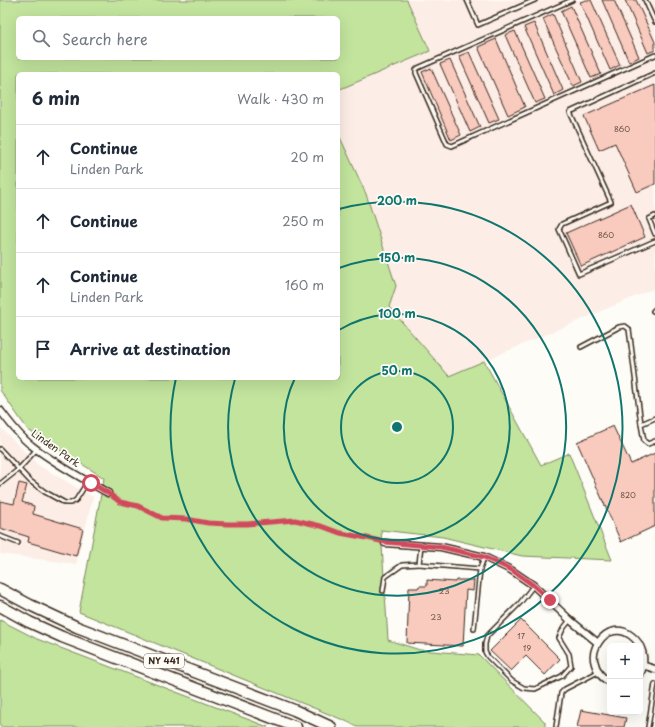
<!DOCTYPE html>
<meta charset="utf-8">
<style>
body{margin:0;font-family:"Playpen Sans",sans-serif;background:#f2f2f3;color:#1f2937}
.controls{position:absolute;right:12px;bottom:12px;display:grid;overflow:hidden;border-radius:6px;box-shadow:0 4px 16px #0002}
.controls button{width:36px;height:36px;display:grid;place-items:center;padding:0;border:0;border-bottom:1px solid #e0e1e3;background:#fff;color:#1f2937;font:20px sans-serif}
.stop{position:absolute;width:12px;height:12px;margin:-9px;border:3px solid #d1495b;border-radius:50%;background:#fff}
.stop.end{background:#d1495b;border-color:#fff;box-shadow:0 1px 4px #0008}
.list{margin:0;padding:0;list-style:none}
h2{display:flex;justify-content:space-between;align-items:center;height:52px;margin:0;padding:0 16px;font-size:17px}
h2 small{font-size:13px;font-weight:400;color:#747a83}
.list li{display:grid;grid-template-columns:26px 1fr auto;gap:12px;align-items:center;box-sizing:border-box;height:64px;padding:0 16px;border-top:1px solid #e0e1e3}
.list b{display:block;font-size:15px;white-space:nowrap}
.list p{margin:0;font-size:13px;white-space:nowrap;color:#747a83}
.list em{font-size:13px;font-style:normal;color:#747a83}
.icon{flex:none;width:22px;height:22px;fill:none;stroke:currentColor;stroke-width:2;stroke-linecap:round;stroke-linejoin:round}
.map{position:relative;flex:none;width:655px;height:727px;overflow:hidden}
.search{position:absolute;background:#fff;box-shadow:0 4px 16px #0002;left:16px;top:16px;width:324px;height:44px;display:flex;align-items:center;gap:10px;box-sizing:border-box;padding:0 14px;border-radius:6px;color:#747a83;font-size:15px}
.panel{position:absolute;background:#fff;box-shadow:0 4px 16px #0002;left:16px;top:72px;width:324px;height:308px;border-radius:6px}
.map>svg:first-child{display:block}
</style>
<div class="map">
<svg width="655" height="727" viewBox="0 0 655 727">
<rect width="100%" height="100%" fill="#fdfcf7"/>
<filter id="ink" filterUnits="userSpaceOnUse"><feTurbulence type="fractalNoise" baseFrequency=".025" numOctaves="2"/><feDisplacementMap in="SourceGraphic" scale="8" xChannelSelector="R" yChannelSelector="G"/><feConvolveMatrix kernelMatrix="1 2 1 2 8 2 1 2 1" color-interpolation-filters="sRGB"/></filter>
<g filter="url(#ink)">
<g fill="#fcede6">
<polygon points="407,0 655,0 655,288 449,376 389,307 396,286 366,194 338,133 338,90 430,51"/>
<polygon points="0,427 38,465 93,497 76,564 0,554"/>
</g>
<g fill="#c2e49d" stroke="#7e875e" fill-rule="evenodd">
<path d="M0,0H407L430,51L338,90V74H18V378H338V133L366,194L396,286L389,307L449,376L484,361L541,465L569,453L612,560L522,556L443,537L381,530L388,640L420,650L479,655L545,722V727H357L348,722L79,612L104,478L28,430L0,390ZM18,18H338V58H18Z"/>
<polygon points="0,620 37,639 268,727 0,727"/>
</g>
<g fill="#f9cabe" stroke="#3b2a1e">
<polygon points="586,0 591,0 620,65 610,70 580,2"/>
<polygon points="602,0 614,0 639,57 629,62"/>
<polygon points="625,0 636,0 655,42 655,50 648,53"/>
<polygon points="571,6 601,74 591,78 561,11"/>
<polygon points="553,14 582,82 573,86 543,19"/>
<polygon points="534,23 563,90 554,95 524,27"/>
<polygon points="515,31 545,99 535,103 505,35"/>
<polygon points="496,39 525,107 508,115 478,47"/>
<polygon points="469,52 499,119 489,123 459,56"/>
<polygon points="450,60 480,127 470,132 440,64"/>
<polygon points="431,68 461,135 451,140 422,72"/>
<polygon points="655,85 655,184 637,192 615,143 599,150 584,116"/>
<polygon points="631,204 645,237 581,266 566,233"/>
<polygon points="613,426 631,464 655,453 655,526 621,542 577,442"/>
<polygon points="19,483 27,485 22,502 34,506 33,514 83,529 76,556 28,542 29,537 0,528 0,501 14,504"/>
<polygon points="427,580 455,582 456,580 474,580 473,591 466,590 463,646 407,643 409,588 418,588 419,586 427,586"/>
<polygon points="521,620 560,659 545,675 526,656 511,671 490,651"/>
<polygon points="581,710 626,718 624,727 577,727"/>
</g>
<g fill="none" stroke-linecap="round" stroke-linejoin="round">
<defs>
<g id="lane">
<polyline points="467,0 478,25 535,0"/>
<polyline points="572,0 418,68 416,70 416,73 447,144 452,146 655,55"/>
<polyline points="645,0 655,22"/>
<polyline points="655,73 570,112 611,202 562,224 559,229 579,274 655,241"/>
<polyline points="655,216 649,219 655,234"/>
<polyline points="653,311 655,309"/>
<polyline points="581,347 619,327 625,326 629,329 641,424"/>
<polyline points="655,418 641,424 644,441 648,444 655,441"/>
<polyline points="0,449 30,481 45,492 65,503 71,503 76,500 88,481"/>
<polyline points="0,484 19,469 36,450"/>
<polyline points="0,536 18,543"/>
<polyline points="421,546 419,564 480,569 484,557"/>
<polyline points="533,586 520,603 487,636 485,644 485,652 488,657 512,681 524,688 535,689 562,676 571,666 569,654 559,638 563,629 570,620"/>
<polyline points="383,591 385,577 402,565 419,564"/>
<polyline points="474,629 480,569"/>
<polyline points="556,727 561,693 565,689 598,672"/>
<polyline points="648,727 655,684"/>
</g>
<g id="street">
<path d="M0,410C9,422 19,436 31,445C55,464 82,478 108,493"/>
<polyline points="385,543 441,547 484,557 511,570 533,585 570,620 598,643"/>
<polyline points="645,666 655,669"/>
<path d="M610,682C601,678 596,670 594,660C593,654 595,648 598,643C616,614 655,642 640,675"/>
</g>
<g id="primary">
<polyline points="0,589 30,605 77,627 294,710 331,727"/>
<polyline points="0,606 29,622 62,637 296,727"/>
</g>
</defs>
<use href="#lane" stroke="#3b2a1e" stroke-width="6"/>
<use href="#street" stroke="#3b2a1e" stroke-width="9"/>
<use href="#primary" stroke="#3b2a1e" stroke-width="13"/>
<polyline stroke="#3b2a1e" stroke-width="1.5" stroke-dasharray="3 3" stroke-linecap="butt" points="113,496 120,502 138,506 162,518 186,519 208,523 228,524 247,524 295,520 321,526 339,533 367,538 379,541"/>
<use href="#lane" stroke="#fdfcf7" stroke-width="3"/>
<use href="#street" stroke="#fdfcf7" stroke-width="6"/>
<use href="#primary" stroke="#fdfcf7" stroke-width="10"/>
</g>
</g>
<g fill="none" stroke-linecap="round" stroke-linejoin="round" filter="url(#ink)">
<polyline stroke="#d1495b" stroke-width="5" points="91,483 108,493 120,502 138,506 162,518 186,519 208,523 228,524 247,524 295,520 321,526 340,533 367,538 385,542 441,547 484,557 512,570 533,585 550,600"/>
</g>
<g fill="none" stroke="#0f766e" stroke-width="2">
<circle cx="397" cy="427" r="56"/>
<path d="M339 330A113 113 0 1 1 295 378"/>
<path d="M339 268A169 169 0 1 1 235 379"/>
<path d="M339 209A226 226 0 1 1 176 378"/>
</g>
<g text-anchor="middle" stroke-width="3.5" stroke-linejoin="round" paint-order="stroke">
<g font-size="8" fill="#6a5246">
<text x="622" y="132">860</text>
<text x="606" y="238">860</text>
<text x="628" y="498">820</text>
<text x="444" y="594">23</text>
<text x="436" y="620">23</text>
<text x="521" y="639">17</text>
<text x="527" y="651">19</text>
</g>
<rect fill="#fdfcf7" stroke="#75695f" stroke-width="1" x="144" y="654" width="40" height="14" rx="3"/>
<g font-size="9" font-weight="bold" fill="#3b2a1e">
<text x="164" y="664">NY 441</text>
</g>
<g font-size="10" fill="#3b2a1e" stroke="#fdfcf7">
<text transform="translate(56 448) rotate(35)" y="4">Linden Park</text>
</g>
</g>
<circle cx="397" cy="427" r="6" fill="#0f766e" stroke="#fdfcf7" stroke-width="2"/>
<g font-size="12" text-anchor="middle" font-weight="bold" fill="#0f766e" stroke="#fdfcf7" stroke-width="3.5" stroke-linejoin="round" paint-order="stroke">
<text x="397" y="205">200 m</text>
<text x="397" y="262">150 m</text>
<text x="397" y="318">100 m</text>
<text x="397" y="375">50 m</text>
</g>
</svg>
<div class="controls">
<button>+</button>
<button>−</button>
</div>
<div class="stop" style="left:91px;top:483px"></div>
<div class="stop end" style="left:550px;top:600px"></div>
<div class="search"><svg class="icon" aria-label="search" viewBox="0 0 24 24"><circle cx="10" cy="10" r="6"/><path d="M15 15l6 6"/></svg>Search here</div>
<section class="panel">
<h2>6 min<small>Walk · 430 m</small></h2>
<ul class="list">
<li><svg class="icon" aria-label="ahead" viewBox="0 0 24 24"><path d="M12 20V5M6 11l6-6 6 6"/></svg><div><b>Continue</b><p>Linden Park</p></div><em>20 m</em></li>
<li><svg class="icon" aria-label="ahead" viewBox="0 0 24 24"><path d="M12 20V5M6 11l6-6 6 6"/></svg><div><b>Continue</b></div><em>250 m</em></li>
<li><svg class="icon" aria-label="ahead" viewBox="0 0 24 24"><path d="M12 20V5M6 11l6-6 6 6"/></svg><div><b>Continue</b><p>Linden Park</p></div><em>160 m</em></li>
<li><svg class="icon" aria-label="arrive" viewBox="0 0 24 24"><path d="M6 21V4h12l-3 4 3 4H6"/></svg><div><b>Arrive at destination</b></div></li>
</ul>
</section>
</div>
